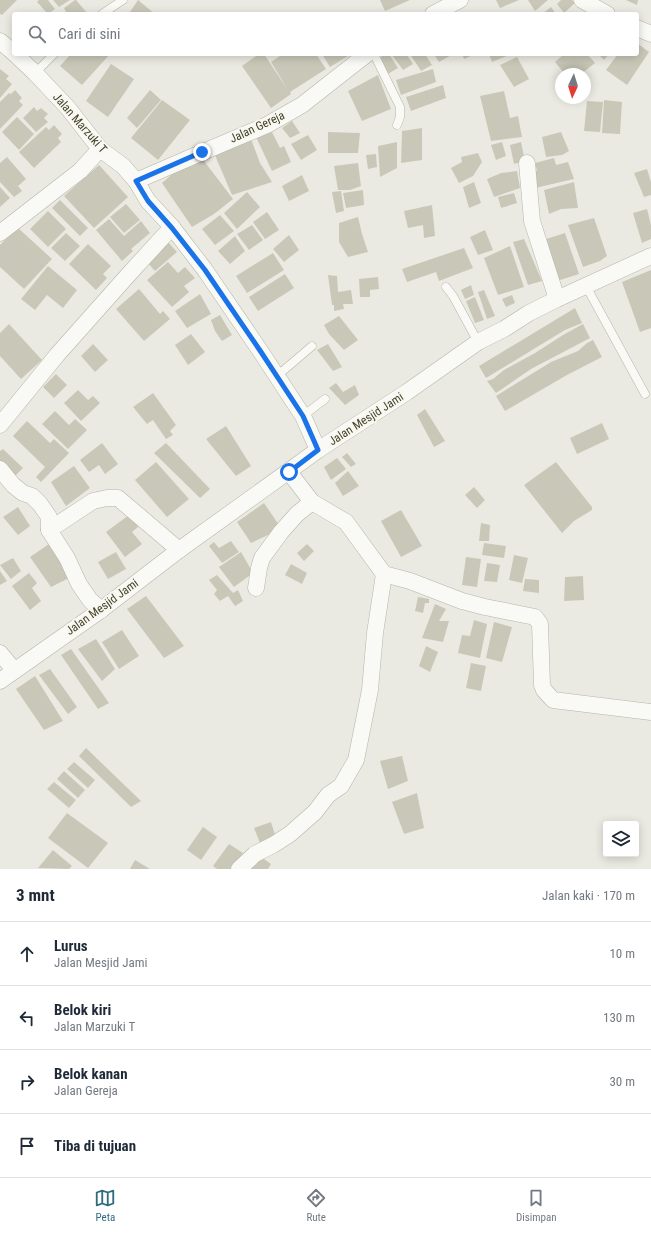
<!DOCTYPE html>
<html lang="id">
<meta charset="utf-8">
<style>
body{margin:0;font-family:"Roboto Condensed",sans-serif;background:#f2f2f3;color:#1f2937}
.controls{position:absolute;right:12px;bottom:12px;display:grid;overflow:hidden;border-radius:4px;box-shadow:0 2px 10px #0003}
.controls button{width:36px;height:36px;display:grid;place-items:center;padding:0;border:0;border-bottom:1px solid #e0e1e3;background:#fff;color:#1f2937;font:20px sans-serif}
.compass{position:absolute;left:555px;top:68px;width:36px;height:36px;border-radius:50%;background:#fff;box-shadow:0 2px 10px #0003;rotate:184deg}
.stop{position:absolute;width:12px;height:12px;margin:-9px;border:3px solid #1a73e8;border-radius:50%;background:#fff}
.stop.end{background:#1a73e8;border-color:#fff;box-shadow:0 1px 4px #0008}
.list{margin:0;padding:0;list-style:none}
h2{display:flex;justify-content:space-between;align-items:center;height:52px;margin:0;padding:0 16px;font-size:17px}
h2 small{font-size:13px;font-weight:400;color:#747a83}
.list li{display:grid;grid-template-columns:26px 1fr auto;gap:12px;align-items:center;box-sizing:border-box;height:64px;padding:0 16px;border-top:1px solid #e0e1e3}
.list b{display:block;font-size:15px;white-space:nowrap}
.list p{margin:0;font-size:13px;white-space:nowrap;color:#747a83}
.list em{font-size:13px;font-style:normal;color:#747a83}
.icon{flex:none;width:22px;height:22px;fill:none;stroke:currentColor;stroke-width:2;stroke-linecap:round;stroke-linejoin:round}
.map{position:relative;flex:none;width:651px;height:869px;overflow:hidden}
.search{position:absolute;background:#fff;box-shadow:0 2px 10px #0003;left:12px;right:12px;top:12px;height:44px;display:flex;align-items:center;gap:10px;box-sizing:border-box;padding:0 14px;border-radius:4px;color:#747a83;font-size:15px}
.sheet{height:308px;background:#fff}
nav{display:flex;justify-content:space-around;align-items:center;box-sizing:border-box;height:56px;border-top:1px solid #e0e1e3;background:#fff;font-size:11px;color:#747a83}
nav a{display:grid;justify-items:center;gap:2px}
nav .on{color:#2f6a7e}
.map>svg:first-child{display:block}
</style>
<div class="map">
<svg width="651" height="869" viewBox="0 0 651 869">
<rect width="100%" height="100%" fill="#ebeae2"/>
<g fill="#c9c8b8">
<polygon points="0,0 17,0 2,15 0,14"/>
<polygon points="39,0 48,0 55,9 48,14 37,2"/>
<polygon points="53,0 70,0 59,7"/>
<polygon points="75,0 76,0 88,14 67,14 64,8"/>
<polygon points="138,0 155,14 134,14 130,12"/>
<polygon points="380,0 410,0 385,11"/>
<polygon points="496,0 519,0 500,8"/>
<polygon points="528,0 548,0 535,11"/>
<polygon points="561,0 572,0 575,3 564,13 557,4"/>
<polygon points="626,0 638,0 637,5"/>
<polygon points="551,7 556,14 542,14"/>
<polygon points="637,43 649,52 627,85 606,70 618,54 637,54"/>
<polygon points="71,54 110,54 82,85 60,66"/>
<polygon points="259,54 264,54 288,90 271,62 283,54 316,54 326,69 290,92 291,94 271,108 242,66"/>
<polygon points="322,54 347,54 348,56 330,67"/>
<polygon points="385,54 389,54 398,68 388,74 378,59"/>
<polygon points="394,54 406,54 413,64 403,70 392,55"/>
<polygon points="410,54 425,54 432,65 421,71"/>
<polygon points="434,54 453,54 439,62"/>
<polygon points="462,54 475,54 464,59"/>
<polygon points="489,54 511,54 492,62"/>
<polygon points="564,54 587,54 595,63 581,74 565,74 555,62"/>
<polygon points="598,54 609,54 604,60"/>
<polygon points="517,57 529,79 514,87 500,65"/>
<polygon points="111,64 134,79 108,117 86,101"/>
<polygon points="0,69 9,76 6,79 12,84 0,98"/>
<polygon points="433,69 436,82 401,95 396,80"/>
<polygon points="378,75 391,109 362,121 348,91"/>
<polygon points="443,85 446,98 411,111 406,97"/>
<polygon points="15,90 22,98 19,101 23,105 0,129 0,102 9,93 11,94"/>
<polygon points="150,90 161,100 137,128 127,118"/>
<polygon points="504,91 510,118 518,116 522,137 491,141 480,96"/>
<polygon points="162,100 190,120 158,160 131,138"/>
<polygon points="604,100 622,102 620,134 602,133"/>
<polygon points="587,101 603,102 600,132 584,131"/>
<polygon points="34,107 37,111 41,108 48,114 44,118 48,122 36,132 23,118"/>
<polygon points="17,117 34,134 19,150 2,132"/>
<polygon points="292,121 300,133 290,138 282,128"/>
<polygon points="54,125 62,134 58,138 61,142 34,168 19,152 46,127 49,130"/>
<polygon points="422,128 422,160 401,163 402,131"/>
<polygon points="272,132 280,148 284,146 291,162 272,171 256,137"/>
<polygon points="328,132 360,133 358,153 328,153"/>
<polygon points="561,132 569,151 562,155 546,157 542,137"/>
<polygon points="308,135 317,150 301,160 291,144"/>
<polygon points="251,139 260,163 272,182 232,195 214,153"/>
<polygon points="397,142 397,168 380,177 378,146"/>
<polygon points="502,142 506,156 496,160 491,145"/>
<polygon points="521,142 525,161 514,164 510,145"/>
<polygon points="478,153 482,162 473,176 459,183 451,168 462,162 461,157"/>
<polygon points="376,154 377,167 368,169 366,155"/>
<polygon points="7,157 26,179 18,186 22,191 14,197 0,182 0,163"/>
<polygon points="201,157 233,199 214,214 192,227 162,183 180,167"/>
<polygon points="554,158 556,165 568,162 574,179 535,188 531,172 537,171 535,163"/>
<polygon points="358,163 361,186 350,190 338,190 334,166"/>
<polygon points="99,165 128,197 94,228 64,196"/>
<polygon points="647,169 651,182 651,195 644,197 634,173"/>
<polygon points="517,171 520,188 494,197 487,179 501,173"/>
<polygon points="302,175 309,191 289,201 282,186"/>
<polygon points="474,182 481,203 469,208 463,187"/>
<polygon points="574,182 578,208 561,209 549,214 544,190"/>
<polygon points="0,187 10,198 0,207"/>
<polygon points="363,190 364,205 346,208 343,193"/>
<polygon points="341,191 344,211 336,213 332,192"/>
<polygon points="247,192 260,207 237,229 224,213"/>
<polygon points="514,193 517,203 501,208 498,197"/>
<polygon points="60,200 88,228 80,236 52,208"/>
<polygon points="126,204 140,220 124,233 110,217"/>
<polygon points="432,205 435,236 424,238 423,225 408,228 404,211"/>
<polygon points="647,209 651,225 651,239 642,243 633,213"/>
<polygon points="48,211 66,229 48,247 30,229"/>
<polygon points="267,212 279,230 265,239 253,222"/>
<polygon points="220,215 234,231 215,245 202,229"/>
<polygon points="358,217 362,234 368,252 348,257 339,242 339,223"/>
<polygon points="594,218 607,256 600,261 583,267 568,225"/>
<polygon points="109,219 124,236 141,221 150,233 131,249 133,251 122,261 96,230"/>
<polygon points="252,225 263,240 249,250 237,234"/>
<polygon points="17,227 52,259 24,289 0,267 0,245"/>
<polygon points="485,230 493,250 478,255 470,237"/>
<polygon points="66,233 80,246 65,261 51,248"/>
<polygon points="565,233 579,274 557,281 543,240"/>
<polygon points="289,235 299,250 284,262 273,249"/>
<polygon points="235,236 245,251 230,264 218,251"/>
<polygon points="524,239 542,281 528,285 513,242"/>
<polygon points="167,241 177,252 155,271 145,260"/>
<polygon points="88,244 111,266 103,274 107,278 96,290 69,264"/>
<polygon points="510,246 524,287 498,295 484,258"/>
<polygon points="464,248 473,268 439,281 436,272 407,282 402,269"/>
<polygon points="273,253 284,270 247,293 236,276"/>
<polygon points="168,262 178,273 185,267 195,278 184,286 189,292 172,307 147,280"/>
<polygon points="48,266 77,290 63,308 47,295 35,310 21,299"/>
<polygon points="651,270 651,328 640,332 622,282"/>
<polygon points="285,274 294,288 258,311 249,297"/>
<polygon points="328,275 337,276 338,292 351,290 353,304 343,304 344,309 334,311 334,305 332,305"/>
<polygon points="378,277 379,289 370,290 370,297 360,297 359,279"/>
<polygon points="471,285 474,295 465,299 461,290"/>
<polygon points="139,289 160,314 163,311 170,319 144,341 116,309"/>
<polygon points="484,290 495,316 487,319 478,292"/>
<polygon points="200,294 211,314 187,328 175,311"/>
<polygon points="512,295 515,303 506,307 502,299"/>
<polygon points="475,297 484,320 475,323 466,301"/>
<polygon points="575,308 582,323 565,330 486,378 479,366"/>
<polygon points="220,315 232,335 222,341 215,331 211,320"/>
<polygon points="339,316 358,340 344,350 329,334 324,325"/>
<polygon points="9,324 42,360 21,379 0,356 0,333"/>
<polygon points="583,324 590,338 531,369 496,393 487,381 493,379 504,370 535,353 563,335"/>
<polygon points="191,334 205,352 188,365 175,345"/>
<polygon points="593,340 602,357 567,375 505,411 496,396 551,362 578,351 587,343"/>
<polygon points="93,344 108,360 95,372 81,356"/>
<polygon points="328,344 342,367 333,371 317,350"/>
<polygon points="56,374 67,385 54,398 43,387"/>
<polygon points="336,383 343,392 355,385 359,395 345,405 329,388"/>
<polygon points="78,390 88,400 93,396 100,403 81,421 64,403"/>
<polygon points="153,393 176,425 170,431 173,435 166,439 153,420 147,424 133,407"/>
<polygon points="425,409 445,441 434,447 417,415"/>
<polygon points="55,411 69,425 75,419 87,430 68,449 42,424"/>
<polygon points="27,421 50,443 54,439 69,453 41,482 36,477 45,467 13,436"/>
<polygon points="602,423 609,439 577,454 570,438"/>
<polygon points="226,426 251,466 236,476 206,439"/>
<polygon points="102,443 118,464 105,474 99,465 89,472 80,460"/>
<polygon points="166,443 210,489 200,498 154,453"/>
<polygon points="3,449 23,468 15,476 0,461 0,451"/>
<polygon points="347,453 356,464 351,467 342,457"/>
<polygon points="337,458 346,469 331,480 324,467"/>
<polygon points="156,462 189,499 167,517 135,480"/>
<polygon points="556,462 592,507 592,510 574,521 562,533 524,485"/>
<polygon points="74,466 90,488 66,506 51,482"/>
<polygon points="348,471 359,486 343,496 335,483"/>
<polygon points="474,487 485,500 477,508 465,495"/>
<polygon points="264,503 279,525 270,534 251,543 237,522"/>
<polygon points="18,507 30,526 18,535 3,517"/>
<polygon points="401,510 422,546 401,557 381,521"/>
<polygon points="129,515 138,527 132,532 142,544 125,557 106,532"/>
<polygon points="481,523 490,525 489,541 479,541"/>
<polygon points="231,541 239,552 222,563 209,546 214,542 219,548"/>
<polygon points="484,543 506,546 504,558 482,555"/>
<polygon points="49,544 71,577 51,587 30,557"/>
<polygon points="307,544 314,551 304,561 297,553"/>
<polygon points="116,552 126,569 108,579 98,562"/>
<polygon points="241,552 253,573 234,587 219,567"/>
<polygon points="514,555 528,558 522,583 509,580"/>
<polygon points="466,557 481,559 477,587 462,585"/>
<polygon points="13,558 21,571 11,579 0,565"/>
<polygon points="487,563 500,565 497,582 484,581"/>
<polygon points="291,564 307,573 302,584 285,575"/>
<polygon points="0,571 7,581 0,585"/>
<polygon points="29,573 37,583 32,588 41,601 30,610 12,586"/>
<polygon points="217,575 233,593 238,590 243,601 235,606 228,596 220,601 214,594 217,590 209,580"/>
<polygon points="583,576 584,600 564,601 565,577"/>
<polygon points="525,579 539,580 539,593 523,591"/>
<polygon points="146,596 184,646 164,658 127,609"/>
<polygon points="418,597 429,599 429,603 425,603 423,613 415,611"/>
<polygon points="435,604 446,609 439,621 449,621 443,642 422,638"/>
<polygon points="474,620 487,624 480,658 458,653 462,635 470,636"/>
<polygon points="494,622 512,627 502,662 486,658"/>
<polygon points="122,630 139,656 119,669 102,642"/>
<polygon points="96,639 115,669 102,681 78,649"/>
<polygon points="426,646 438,652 430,672 419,666"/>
<polygon points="71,649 109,703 98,709 61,655"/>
<polygon points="471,663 486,666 481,691 466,688"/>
<polygon points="50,669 77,707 68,714 39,675"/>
<polygon points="35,676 63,721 44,730 16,689"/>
<polygon points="86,748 141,801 131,807 79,756"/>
<polygon points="402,756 408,781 388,789 380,761"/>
<polygon points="74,762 95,780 88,788 67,769"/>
<polygon points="64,771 85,790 78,798 57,779"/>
<polygon points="54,782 76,800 69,808 47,789"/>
<polygon points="417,793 424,828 404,834 392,802"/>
<polygon points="67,813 108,843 88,868 48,838"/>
<polygon points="271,822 276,838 260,843 254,828"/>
<polygon points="203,827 217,837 201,860 187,850"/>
<polygon points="229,844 243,853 232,869 217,869 213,866"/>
<polygon points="53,850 72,866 69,869 38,868"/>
<polygon points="257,854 271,864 268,869 247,869"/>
<polygon points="135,860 150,869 130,869"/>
</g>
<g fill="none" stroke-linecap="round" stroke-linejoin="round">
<defs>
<g id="service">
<polyline points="102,14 123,0"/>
<polyline points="374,54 400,107 400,117 397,125"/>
<polyline points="35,73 54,54"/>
<polyline points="586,286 645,394"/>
<polyline points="446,287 453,296 478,342"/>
<polyline points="277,376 312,346"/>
<polyline points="303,416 325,399"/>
</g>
<g id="minor">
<polyline points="582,0 607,14"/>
<polyline points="433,14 460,0"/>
<polyline points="637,28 651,34"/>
<polyline points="0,41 14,53"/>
<polyline points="15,54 35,73 68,108 100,149 123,166 136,181 148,201 172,227 205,270 261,352 303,416 318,450"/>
<polyline points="527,163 532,221 557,299"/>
<polyline points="136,181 203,152 267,125 302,105 367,54"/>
<polyline points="0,233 80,171 100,149"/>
<polyline points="0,425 57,355 129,274 172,227"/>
<polyline points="0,469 13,485 23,493 32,496 40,504 49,517 49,530 67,558 79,584 90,600 101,610"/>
<polyline points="289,472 312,502 346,522 384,574 410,581 462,601 485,607 535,617 540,624 542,685 544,690 553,700 651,712"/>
<polyline points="49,530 93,501 107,498 118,498 179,550"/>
<polyline points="256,588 259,568 262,558 281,532 297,514 312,502"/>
<polyline points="0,653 14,670"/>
<polyline points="0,681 101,610 179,550 318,450 407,392 478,342 504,329 529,313 557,299 651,256"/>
<polyline points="239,869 255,854 273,845 290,834 315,812 328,795 341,786 356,760 370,690 375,633 384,574"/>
</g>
</defs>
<use href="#service" stroke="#b6b5a7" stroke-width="9"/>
<use href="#minor" stroke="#b6b5a7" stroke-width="17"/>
<use href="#service" stroke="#f9f9f5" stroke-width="8"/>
<use href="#minor" stroke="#f9f9f5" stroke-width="16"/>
</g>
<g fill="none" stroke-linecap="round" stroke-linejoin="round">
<polyline stroke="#1a73e8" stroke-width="5" points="202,152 136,181 148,201 172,228 205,270 261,352 303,416 318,450 289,472"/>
</g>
<g text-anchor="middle" stroke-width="4" stroke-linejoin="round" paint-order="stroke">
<g font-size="12" fill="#444329" stroke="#f8f7f1">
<text transform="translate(80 123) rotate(49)" y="4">Jalan Marzuki T</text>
<text transform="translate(257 127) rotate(-25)" y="4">Jalan Gereja</text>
<text transform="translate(366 419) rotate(-33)" y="4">Jalan Mesjid Jami</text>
<text transform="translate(102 607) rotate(-36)" y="4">Jalan Mesjid Jami</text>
</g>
</g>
</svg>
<div class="controls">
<button><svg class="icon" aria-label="layers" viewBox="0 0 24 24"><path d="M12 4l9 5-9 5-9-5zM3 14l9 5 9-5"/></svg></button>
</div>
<svg class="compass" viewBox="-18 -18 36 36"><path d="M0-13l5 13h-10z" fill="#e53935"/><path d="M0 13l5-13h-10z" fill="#747a83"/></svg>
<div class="stop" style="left:289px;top:472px"></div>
<div class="stop end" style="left:202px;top:152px"></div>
<div class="search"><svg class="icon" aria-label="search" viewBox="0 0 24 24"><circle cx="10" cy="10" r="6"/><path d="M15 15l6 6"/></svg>Cari di sini</div>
</div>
<section class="sheet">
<h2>3 mnt<small>Jalan kaki · 170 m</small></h2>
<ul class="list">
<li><svg class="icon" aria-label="ahead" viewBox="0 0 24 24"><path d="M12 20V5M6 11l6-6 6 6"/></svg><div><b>Lurus</b><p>Jalan Mesjid Jami</p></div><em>10 m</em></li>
<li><svg class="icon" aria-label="left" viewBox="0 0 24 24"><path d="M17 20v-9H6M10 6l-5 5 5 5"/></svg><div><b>Belok kiri</b><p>Jalan Marzuki T</p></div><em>130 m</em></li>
<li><svg class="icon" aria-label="right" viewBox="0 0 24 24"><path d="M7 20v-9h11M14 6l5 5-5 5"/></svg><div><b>Belok kanan</b><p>Jalan Gereja</p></div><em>30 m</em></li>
<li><svg class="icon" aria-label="arrive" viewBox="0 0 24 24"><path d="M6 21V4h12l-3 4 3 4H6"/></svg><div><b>Tiba di tujuan</b></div></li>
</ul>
</section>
<nav>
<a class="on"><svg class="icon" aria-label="map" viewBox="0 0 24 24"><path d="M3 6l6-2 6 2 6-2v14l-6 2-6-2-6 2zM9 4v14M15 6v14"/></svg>Peta</a>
<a><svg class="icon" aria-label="directions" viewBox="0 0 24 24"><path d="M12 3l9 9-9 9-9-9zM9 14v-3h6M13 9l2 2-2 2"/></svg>Rute</a>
<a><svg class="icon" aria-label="saved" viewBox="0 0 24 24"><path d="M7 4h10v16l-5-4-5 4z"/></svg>Disimpan</a>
</nav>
